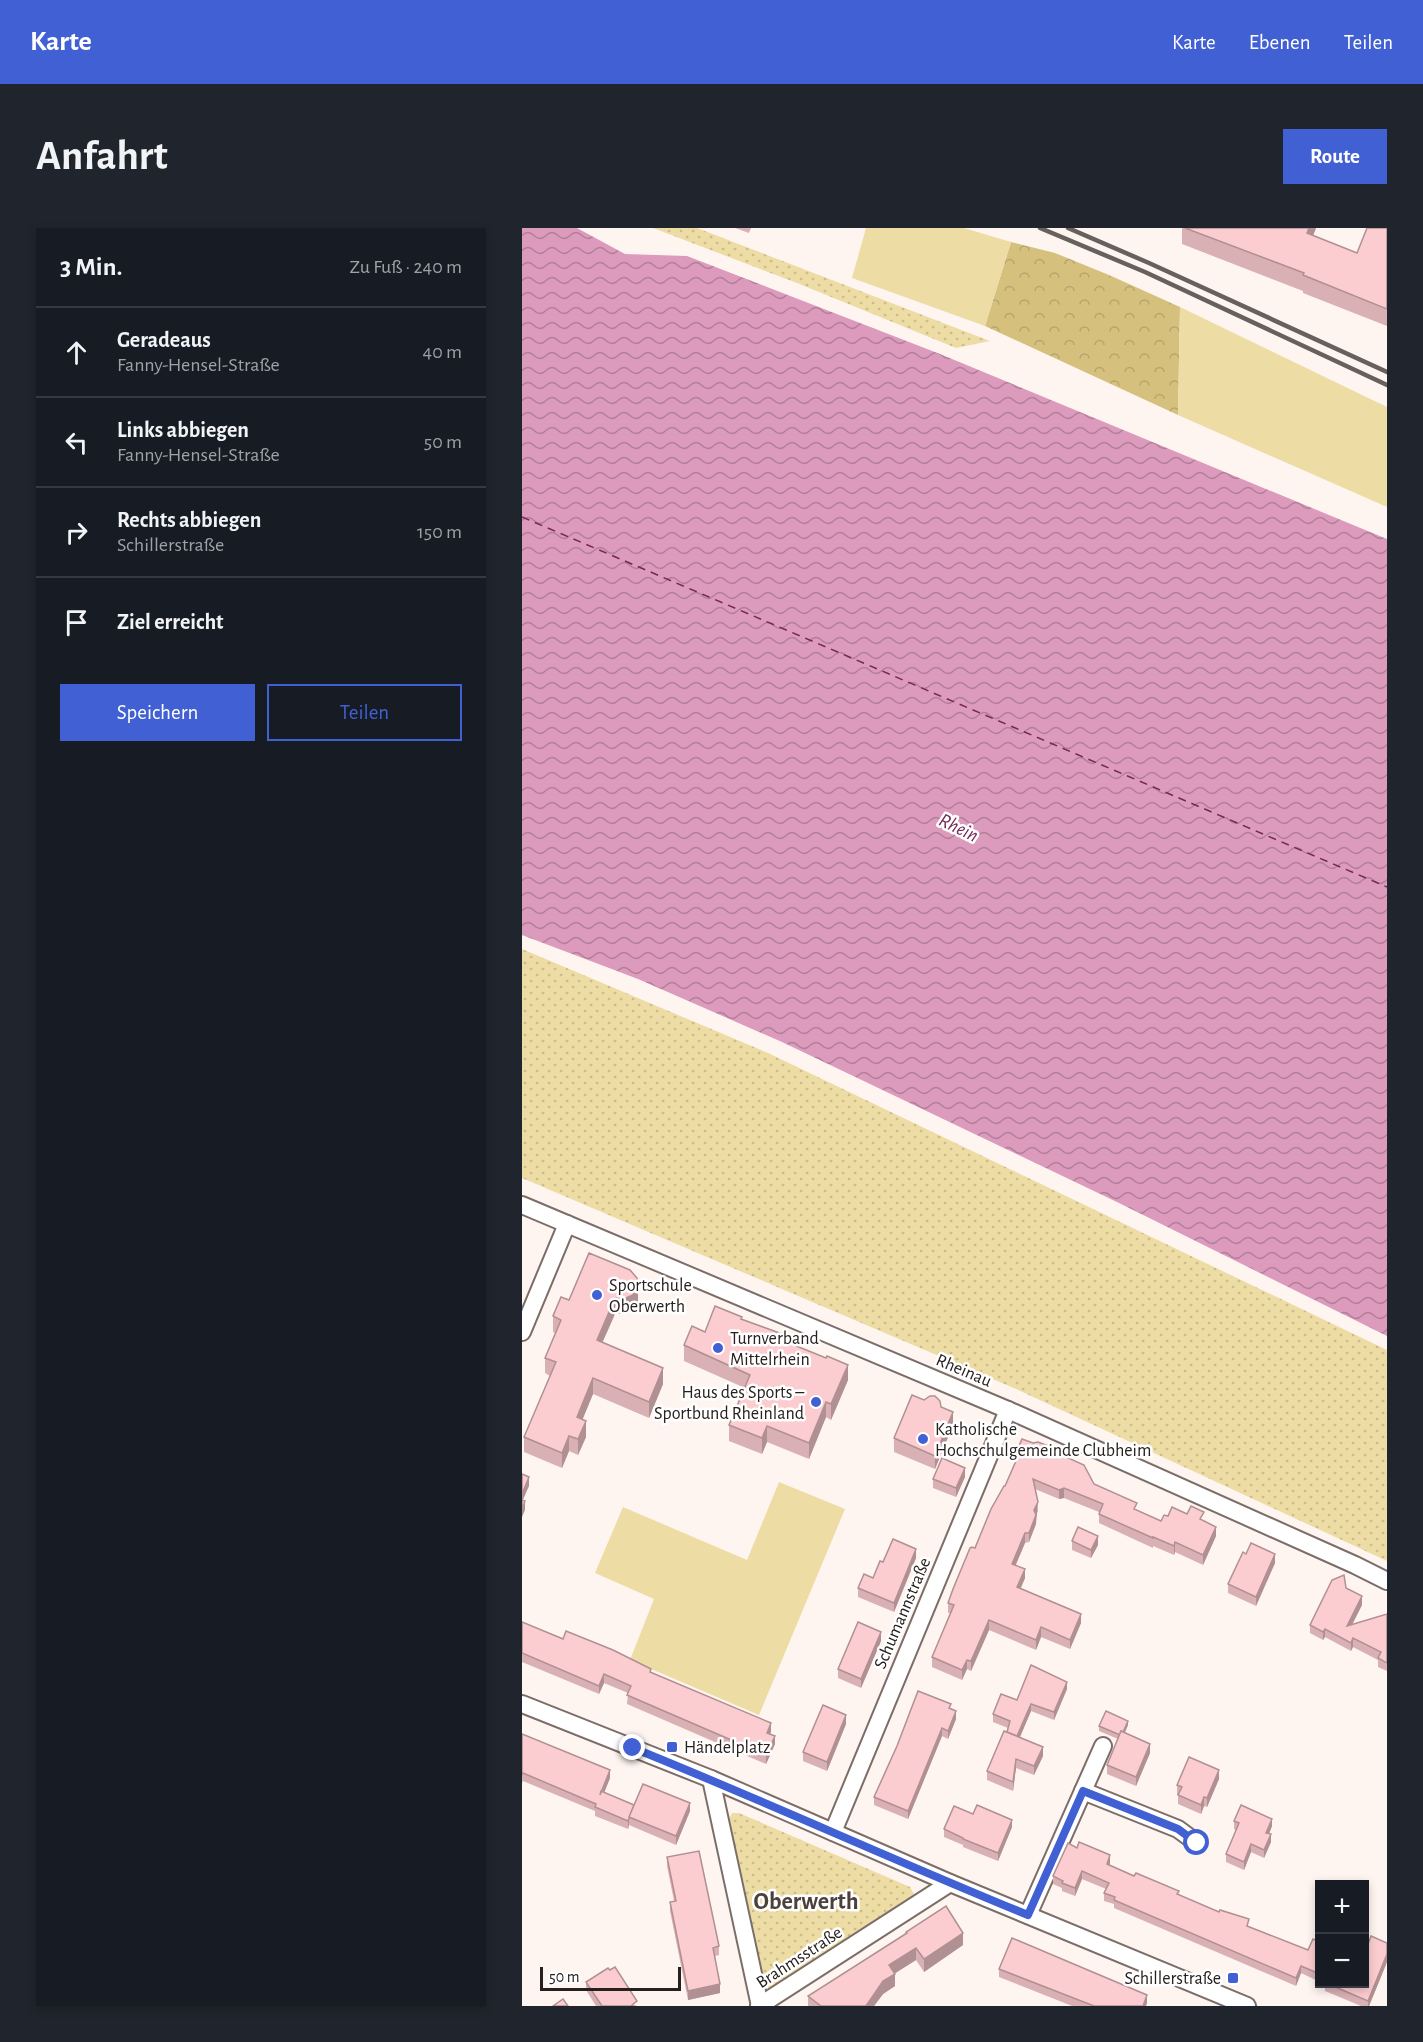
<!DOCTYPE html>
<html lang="de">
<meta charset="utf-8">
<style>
body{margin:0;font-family:"Alegreya Sans",sans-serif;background:#20242c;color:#f1f3f6}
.controls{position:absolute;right:18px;bottom:18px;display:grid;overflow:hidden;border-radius:0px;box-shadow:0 3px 9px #0003}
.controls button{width:54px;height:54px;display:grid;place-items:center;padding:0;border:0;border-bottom:2px solid #363941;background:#171b24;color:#f1f3f6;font:30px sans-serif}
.scale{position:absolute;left:18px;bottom:15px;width:141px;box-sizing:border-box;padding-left:6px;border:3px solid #26201e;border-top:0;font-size:16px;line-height:21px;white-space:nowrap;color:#26201e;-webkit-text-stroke:4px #fff;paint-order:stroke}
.stop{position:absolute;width:18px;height:18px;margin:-14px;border:4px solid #4160d3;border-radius:50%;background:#fff}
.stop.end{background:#4160d3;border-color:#fff;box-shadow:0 2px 6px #0008}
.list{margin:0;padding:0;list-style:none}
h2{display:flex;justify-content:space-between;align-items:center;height:78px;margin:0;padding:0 24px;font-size:26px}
h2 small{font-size:20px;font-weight:400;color:#9ea1a6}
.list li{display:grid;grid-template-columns:39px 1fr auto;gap:18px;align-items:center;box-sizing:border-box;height:90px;padding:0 24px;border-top:2px solid #363941}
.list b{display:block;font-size:22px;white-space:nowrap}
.list p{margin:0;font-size:20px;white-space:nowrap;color:#9ea1a6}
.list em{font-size:20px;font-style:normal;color:#9ea1a6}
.actions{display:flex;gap:12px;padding:18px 24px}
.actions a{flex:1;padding:14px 0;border:2px solid #4160d3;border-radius:0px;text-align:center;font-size:21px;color:#4160d3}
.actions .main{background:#4160d3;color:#fff}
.icon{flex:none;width:33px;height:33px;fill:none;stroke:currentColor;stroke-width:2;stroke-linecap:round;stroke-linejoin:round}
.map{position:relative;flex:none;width:865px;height:1778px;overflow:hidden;border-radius:0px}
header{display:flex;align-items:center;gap:36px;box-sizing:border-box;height:84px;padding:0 30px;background:#4160d3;color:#fff}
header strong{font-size:28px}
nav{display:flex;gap:33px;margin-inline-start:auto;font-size:21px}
.intro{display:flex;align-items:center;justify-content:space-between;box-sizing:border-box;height:144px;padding:0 36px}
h1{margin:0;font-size:42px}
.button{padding:15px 27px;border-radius:0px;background:#4160d3;color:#fff;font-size:21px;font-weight:700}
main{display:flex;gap:36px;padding:0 36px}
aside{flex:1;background:#171b24;border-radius:0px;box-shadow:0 3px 9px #0003}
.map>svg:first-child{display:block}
</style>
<header>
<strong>Karte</strong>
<nav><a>Karte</a><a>Ebenen</a><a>Teilen</a></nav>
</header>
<div class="intro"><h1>Anfahrt</h1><a class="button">Route</a></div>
<main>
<aside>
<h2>3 Min.<small>Zu Fuß · 240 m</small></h2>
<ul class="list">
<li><svg class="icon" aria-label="ahead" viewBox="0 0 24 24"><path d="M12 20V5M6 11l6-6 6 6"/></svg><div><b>Geradeaus</b><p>Fanny-Hensel-Straße</p></div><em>40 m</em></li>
<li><svg class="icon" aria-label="left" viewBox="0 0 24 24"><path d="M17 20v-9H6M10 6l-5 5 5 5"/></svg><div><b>Links abbiegen</b><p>Fanny-Hensel-Straße</p></div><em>50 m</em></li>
<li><svg class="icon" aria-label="right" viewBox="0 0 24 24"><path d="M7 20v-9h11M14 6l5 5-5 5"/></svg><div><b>Rechts abbiegen</b><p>Schillerstraße</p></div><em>150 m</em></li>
<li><svg class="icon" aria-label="arrive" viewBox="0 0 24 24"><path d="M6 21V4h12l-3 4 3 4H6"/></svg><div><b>Ziel erreicht</b></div></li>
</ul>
<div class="actions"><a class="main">Speichern</a><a>Teilen</a></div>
</aside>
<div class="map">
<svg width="865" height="1778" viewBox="0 0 865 1778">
<defs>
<pattern id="grass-dots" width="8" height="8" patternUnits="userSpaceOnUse" patternTransform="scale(1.5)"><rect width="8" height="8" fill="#eddca4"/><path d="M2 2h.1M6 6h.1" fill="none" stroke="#cbbc8d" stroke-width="1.8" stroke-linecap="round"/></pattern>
<pattern id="forest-crowns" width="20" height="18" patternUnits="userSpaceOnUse" patternTransform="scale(1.5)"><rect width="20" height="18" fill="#d5c07e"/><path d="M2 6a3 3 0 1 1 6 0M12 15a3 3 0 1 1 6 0" fill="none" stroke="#b7a56c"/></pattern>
<pattern id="water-waves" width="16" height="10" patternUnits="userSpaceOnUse" patternTransform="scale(1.5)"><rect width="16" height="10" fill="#dc9bbc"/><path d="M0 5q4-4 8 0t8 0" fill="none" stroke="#b27e98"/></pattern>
</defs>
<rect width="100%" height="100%" fill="#fef5f1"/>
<g fill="url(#grass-dots)">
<polygon points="131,0 175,0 468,113 434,120 275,55"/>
<polygon points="0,721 246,825 865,1122 865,1333 494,1161 0,950"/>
<polygon points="210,1585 217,1585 388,1659 392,1666 390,1670 253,1760 247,1761 239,1753 206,1598 207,1591"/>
</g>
<polygon fill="url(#forest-crowns)" points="489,14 533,25 587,47 658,79 656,187 463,98"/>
<g fill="#eddca4">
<polygon points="344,0 442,0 489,14 463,98 330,50"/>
<polygon points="658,79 865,179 865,279 656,187"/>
<polygon points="257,1254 323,1281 237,1487 108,1432 132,1371 73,1345 101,1279 225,1332"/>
</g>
<polygon fill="url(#water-waves)" points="0,0 55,0 103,26 165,28 418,126 865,311 865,1108 597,975 260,814 116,751 0,707"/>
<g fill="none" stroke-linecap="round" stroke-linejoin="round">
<polyline stroke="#742855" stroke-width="1.5" stroke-dasharray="8 6" stroke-linecap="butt" points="0,289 865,659"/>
<defs>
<g id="minor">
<polyline points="0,977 486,1182 833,1337 865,1353"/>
<polyline points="0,1104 45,996"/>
<polyline points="0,1476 189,1551 428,1655 725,1778"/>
<polyline points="189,1551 238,1778"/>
<polyline points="561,1563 656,1601 675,1615"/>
<polyline points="311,1604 486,1182"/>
<polyline points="506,1687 581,1518"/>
<polyline points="237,1778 428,1655"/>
</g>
</defs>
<use href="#minor" stroke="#7b6d68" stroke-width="20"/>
<use href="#minor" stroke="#fff" stroke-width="16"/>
<g stroke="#67605d" stroke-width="4.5">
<polyline points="518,0 623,44 865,157"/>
<polyline points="546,0 627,35 865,144"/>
</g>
</g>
<g fill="#d9b0b3">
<polygon points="213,0 229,0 227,5"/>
<polygon points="660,0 794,0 791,8 835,25 865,0 865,98 781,65 781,63 660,16"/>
<polygon points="108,1042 116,1074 111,1082 104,1086 93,1086 80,1114 141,1156 127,1190 71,1166 60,1192 64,1209 56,1227 47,1223 40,1240 2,1224 2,1209 28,1148 23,1145 23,1130 33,1105 31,1104 31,1088 47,1072"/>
<polygon points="220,1091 274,1118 326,1152 309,1192 304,1189 287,1231 245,1214 240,1226 207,1213 207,1197 223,1160 162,1133 162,1117 183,1104"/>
<polygon points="419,1179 431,1197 413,1241 372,1224 372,1210"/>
<polygon points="494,1225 548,1231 572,1256 615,1282 639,1293 646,1288 682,1293 694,1308 681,1337 653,1324 652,1327 631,1318 631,1320 577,1295 577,1284 542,1270 537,1271 513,1261 516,1283 514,1287 514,1296 507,1314 503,1315 494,1337 503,1350 499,1360 559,1395 548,1421 519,1409 514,1422 467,1402 449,1443 445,1441 440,1452 410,1439 410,1429 428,1385 426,1385 426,1375 483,1258 494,1232"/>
<polygon points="443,1249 434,1269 411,1260 411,1251"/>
<polygon points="550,1313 576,1317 569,1330 550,1322"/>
<polygon points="724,1326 753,1335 734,1378 706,1365 706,1356"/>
<polygon points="394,1330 372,1384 336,1369 336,1360 351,1350 361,1334"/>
<polygon points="824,1360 840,1377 830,1396 865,1386 865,1443 856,1439 856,1432 831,1419 829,1423 803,1409 801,1412 788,1405 788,1397"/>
<polygon points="0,1394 129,1445 249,1504 248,1506 253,1516 244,1536 105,1476 106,1465 82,1455 77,1466 0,1434"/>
<polygon points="359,1413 339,1460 316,1450 316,1441"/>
<polygon points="545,1461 532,1492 509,1483 498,1509 521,1528 512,1547 494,1540 491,1563 465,1552 465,1543 486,1500 471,1494 471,1486 495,1472"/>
<polygon points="429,1481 434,1491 426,1511 420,1508 386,1591 352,1577 352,1569"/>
<polygon points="324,1496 305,1543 281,1533 281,1524"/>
<polygon points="606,1497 603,1505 628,1525 614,1558 585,1546 585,1537 596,1511 577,1503 577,1498"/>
<polygon points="0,1506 88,1550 82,1565 112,1577 168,1583 154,1617 107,1597 106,1601 73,1588 73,1583 1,1553 0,1555"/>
<polygon points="697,1551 685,1579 682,1578 679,1586 656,1576 656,1567 655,1567 655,1557"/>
<polygon points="451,1586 490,1599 476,1633 441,1619 441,1617 422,1609 422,1601"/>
<polygon points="712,1593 750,1598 747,1606 749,1614 742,1630 729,1624 722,1642 704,1634 704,1626 714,1602 712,1601"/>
<polygon points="555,1620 588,1635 587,1638 657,1667 727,1699 786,1722 798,1714 798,1754 779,1745 774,1758 592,1680 592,1676 582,1673 582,1665 584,1661 560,1651 553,1668 540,1663 540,1660 531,1656 531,1648"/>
<polygon points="145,1629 197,1718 197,1727 193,1728 198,1765 166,1772 148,1683 148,1674 152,1673 145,1638"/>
<polygon points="384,1704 441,1717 402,1744 394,1732 372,1746 373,1758 361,1766 352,1778 286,1778 286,1768 384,1706"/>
<polygon points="865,1715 865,1734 847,1778 839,1778 803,1763 803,1756 801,1755 843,1755 845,1719"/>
<polygon points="477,1741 625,1775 624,1778 550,1778 477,1749"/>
<polygon points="64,1754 115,1778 74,1778 64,1762"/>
</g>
<g fill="#b09092">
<polygon points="787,0 794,0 785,23 785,5"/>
<polygon points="116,1059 116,1074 111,1082 104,1086 104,1070"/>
<polygon points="93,1070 93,1086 75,1127 75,1112"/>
<polygon points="326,1137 326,1152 309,1192 309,1176"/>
<polygon points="141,1140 141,1156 127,1190 127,1174"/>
<polygon points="71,1150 71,1166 55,1205 55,1189"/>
<polygon points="304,1174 304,1189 287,1231 287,1215"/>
<polygon points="431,1184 431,1197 413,1241 413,1228"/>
<polygon points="64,1193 64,1209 56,1227 56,1211"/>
<polygon points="245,1198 245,1214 240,1226 240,1210"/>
<polygon points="47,1208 47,1223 40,1240 40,1225"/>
<polygon points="443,1240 443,1249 434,1269 434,1260"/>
<polygon points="7,1249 7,1258 0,1274 0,1266"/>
<polygon points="542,1260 542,1270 537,1271 537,1262"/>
<polygon points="3,1273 3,1282 0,1289 0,1281"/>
<polygon points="516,1274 514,1296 507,1314 507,1305 512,1282"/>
<polygon points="694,1299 694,1308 681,1337 681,1327"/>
<polygon points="503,1305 503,1315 490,1345 490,1336"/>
<polygon points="576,1308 576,1317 569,1330 569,1322"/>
<polygon points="653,1314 653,1324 652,1327 652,1318"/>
<polygon points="394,1321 394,1330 372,1384 372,1375"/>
<polygon points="753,1326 753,1335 734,1378 734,1369"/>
<polygon points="503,1341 503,1350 495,1368 495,1359"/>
<polygon points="840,1368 840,1377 825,1407 825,1398"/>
<polygon points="559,1386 559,1395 548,1421 548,1412"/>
<polygon points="467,1392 467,1402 449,1443 449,1433"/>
<polygon points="519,1399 519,1409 514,1422 514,1412"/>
<polygon points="803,1401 803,1409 801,1412 801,1404"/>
<polygon points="359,1404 359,1413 339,1460 339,1451"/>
<polygon points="831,1410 831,1419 829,1423 829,1415"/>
<polygon points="445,1432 445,1441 440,1452 440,1442"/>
<polygon points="82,1446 82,1455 77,1466 77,1458"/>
<polygon points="545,1454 545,1461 532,1492 532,1484"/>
<polygon points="509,1476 509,1483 495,1516 495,1509"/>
<polygon points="434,1483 434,1491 426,1511 426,1503"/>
<polygon points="324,1487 324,1496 305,1543 305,1534"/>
<polygon points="606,1493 606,1497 599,1512 599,1508"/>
<polygon points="249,1495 249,1504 245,1513 245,1505"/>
<polygon points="420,1500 420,1508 386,1591 386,1583"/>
<polygon points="253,1508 253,1516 244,1536 244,1527"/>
<polygon points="628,1516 628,1525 614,1558 614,1549"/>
<polygon points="521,1519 521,1528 512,1547 512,1538"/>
<polygon points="494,1531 494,1540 491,1563 491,1554"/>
<polygon points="88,1542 88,1550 78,1575 78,1567"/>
<polygon points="697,1542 697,1551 685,1579 685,1570"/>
<polygon points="682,1569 682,1578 679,1586 679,1577"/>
<polygon points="168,1575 168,1583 154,1617 154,1608"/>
<polygon points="107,1589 107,1597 106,1601 106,1593"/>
<polygon points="750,1591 750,1598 744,1613 744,1605"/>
<polygon points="490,1592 490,1599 476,1633 476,1625"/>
<polygon points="749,1606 749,1614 742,1630 742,1622"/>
<polygon points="729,1616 729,1624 722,1642 722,1634"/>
<polygon points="588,1627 588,1635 585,1644 585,1636"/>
<polygon points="560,1643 560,1651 553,1668 553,1660"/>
<polygon points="441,1705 441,1717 402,1744 402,1731"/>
<polygon points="394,1720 394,1732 367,1749 367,1737"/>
<polygon points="865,1726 865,1734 847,1778 846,1778 846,1773"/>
<polygon points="779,1738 779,1745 774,1758 774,1750"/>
<polygon points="373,1746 373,1758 361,1766 352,1778 344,1778 361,1753"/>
<polygon points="198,1756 198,1765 166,1772 166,1763"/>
<polygon points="625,1767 625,1775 624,1778 621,1778"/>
</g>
<g fill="#fccdd0" stroke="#b09092" stroke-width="1.5">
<polygon points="663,0 787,0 785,5 835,25 845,0 865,0 865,81 781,47 782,45"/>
<polygon points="67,1025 108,1042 115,1050 116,1059 111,1067 104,1070 93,1070 75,1112 141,1140 127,1174 71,1150 55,1189 64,1193 56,1211 47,1208 40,1225 2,1209 34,1134 23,1130 39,1092 31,1088 39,1069 47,1072"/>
<polygon points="193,1078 220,1089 219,1091 274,1111 272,1117 304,1130 305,1128 326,1137 309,1176 304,1174 287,1215 245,1198 240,1210 207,1197 228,1147 162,1117 170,1098 183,1104"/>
<polygon points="390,1167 402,1172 408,1168 413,1168 418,1173 419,1179 431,1184 413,1228 372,1210"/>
<polygon points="500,1211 511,1215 516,1214 548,1226 546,1230 562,1237 572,1256 615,1275 612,1281 639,1293 642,1287 646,1288 650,1279 665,1286 669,1278 682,1284 678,1291 694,1299 681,1327 653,1314 652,1318 631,1309 631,1310 577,1286 581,1276 542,1260 537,1262 511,1251 516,1274 512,1282 514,1287 507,1305 503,1305 490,1336 503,1341 495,1359 559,1386 548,1412 519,1399 514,1412 467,1392 449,1433 445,1432 440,1442 410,1429 432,1377 426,1375 431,1361 448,1320 450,1319 453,1320 469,1281 482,1258 483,1258 497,1226 494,1225"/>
<polygon points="420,1230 443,1240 434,1260 411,1251"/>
<polygon points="0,1246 7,1249 0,1266"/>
<polygon points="0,1272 3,1273 0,1281"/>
<polygon points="556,1299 576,1308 569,1322 550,1313"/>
<polygon points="371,1311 394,1321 372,1375 336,1360 342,1346 351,1350 358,1333 361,1334"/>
<polygon points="729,1315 753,1326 734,1369 706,1356 721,1324 724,1326"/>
<polygon points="822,1347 824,1360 840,1368 825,1398 865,1386 865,1435 856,1430 859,1424 831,1410 829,1415 803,1401 801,1404 788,1397 810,1352"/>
<polygon points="0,1394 41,1411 44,1403 91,1422 129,1441 128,1444 249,1495 245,1505 253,1508 244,1527 105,1467 109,1458 82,1446 77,1458 0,1425"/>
<polygon points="336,1394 359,1404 339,1451 316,1441"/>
<polygon points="509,1437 545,1454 532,1484 509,1476 495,1508 485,1504 488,1493 471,1486 479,1466 495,1472"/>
<polygon points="396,1463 429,1476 427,1480 434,1483 426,1503 420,1500 386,1583 352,1569 375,1518"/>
<polygon points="301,1477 324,1487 305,1534 281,1524"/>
<polygon points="584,1483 606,1493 601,1504 599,1503 598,1507 577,1498"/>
<polygon points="482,1503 521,1519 512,1538 494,1531 491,1554 465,1543"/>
<polygon points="599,1503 628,1516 614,1549 585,1537"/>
<polygon points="0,1506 88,1542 78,1567 79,1563 112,1577 106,1593 73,1579 74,1576 1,1545 0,1547"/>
<polygon points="667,1529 697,1542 685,1570 682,1569 679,1577 656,1567 660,1559 655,1557"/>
<polygon points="121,1556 168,1575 154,1608 107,1589"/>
<polygon points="455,1577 490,1592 476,1625 441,1611 441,1610 422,1601 432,1578 451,1586"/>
<polygon points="719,1577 750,1591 744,1605 749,1606 742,1622 729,1616 722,1634 704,1626 717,1595 712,1593"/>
<polygon points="557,1614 588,1627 585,1636 612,1648 614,1645 657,1663 655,1666 697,1684 698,1682 727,1691 725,1698 786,1722 791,1711 798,1714 798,1746 779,1738 774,1750 592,1672 593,1669 582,1665 587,1655 560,1643 553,1660 540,1655 541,1653 531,1648 546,1615 555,1620"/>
<polygon points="177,1623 197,1718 191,1720 198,1756 166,1763 148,1674 154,1673 145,1629"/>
<polygon points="424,1678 441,1705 402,1731 394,1720 367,1737 373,1746 361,1753 344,1778 299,1778 286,1768 385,1705 384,1704"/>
<polygon points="849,1708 865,1715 865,1726 846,1773 804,1755 843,1755 843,1718 845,1719"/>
<polygon points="490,1710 625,1767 621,1778 572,1778 477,1741"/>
<polygon points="93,1739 115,1773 110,1777 111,1778 80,1778 64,1754 86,1740 88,1742"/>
<polygon points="41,1771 46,1778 31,1778"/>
</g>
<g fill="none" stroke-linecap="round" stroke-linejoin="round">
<path stroke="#4160d3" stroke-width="8" d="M111,1520C243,1573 373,1633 506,1687L561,1563L656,1601L675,1615"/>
</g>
<g fill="#4160d3" stroke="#fff" stroke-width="2">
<circle cx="75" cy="1067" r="6"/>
<circle cx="196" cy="1120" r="6"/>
<circle cx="294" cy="1174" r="6"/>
<circle cx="401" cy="1211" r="6"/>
<rect x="144" y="1513" width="12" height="12" rx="3"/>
<rect x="705" y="1744" width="12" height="12" rx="3"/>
</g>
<g text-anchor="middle" stroke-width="5" stroke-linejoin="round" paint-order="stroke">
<g font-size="18" fill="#26201e" stroke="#fff" text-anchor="start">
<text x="87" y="1063">Sportschule<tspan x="87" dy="21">Oberwerth</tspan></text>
<text x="208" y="1116">Turnverband<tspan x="208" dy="21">Mittelrhein</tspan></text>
<text x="282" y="1170" text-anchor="end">Haus des Sports –<tspan x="282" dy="21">Sportbund Rheinland</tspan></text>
<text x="413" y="1207">Katholische<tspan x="413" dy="21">Hochschulgemeinde Clubheim</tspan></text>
<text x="162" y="1525">Händelplatz</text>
<text x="699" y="1756" text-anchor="end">Schillerstraße</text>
</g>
<g font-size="18" fill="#26201e" stroke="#fff">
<text transform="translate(442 1142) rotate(23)" y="6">Rheinau</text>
<text transform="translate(380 1385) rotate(-67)" y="6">Schumannstraße</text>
<text transform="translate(277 1729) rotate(-33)" y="6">Brahmsstraße</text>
</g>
<g font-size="20" font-style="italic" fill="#742855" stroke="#fff">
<text transform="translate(437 599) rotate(26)" y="7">Rhein</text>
</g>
<g font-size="24" font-weight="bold" fill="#4c403b" stroke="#fff">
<text x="284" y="1681">Oberwerth</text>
</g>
</g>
</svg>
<div class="controls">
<button>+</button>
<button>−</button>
</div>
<div class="scale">50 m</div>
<div class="stop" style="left:675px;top:1615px"></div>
<div class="stop end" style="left:111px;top:1520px"></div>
</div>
</main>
